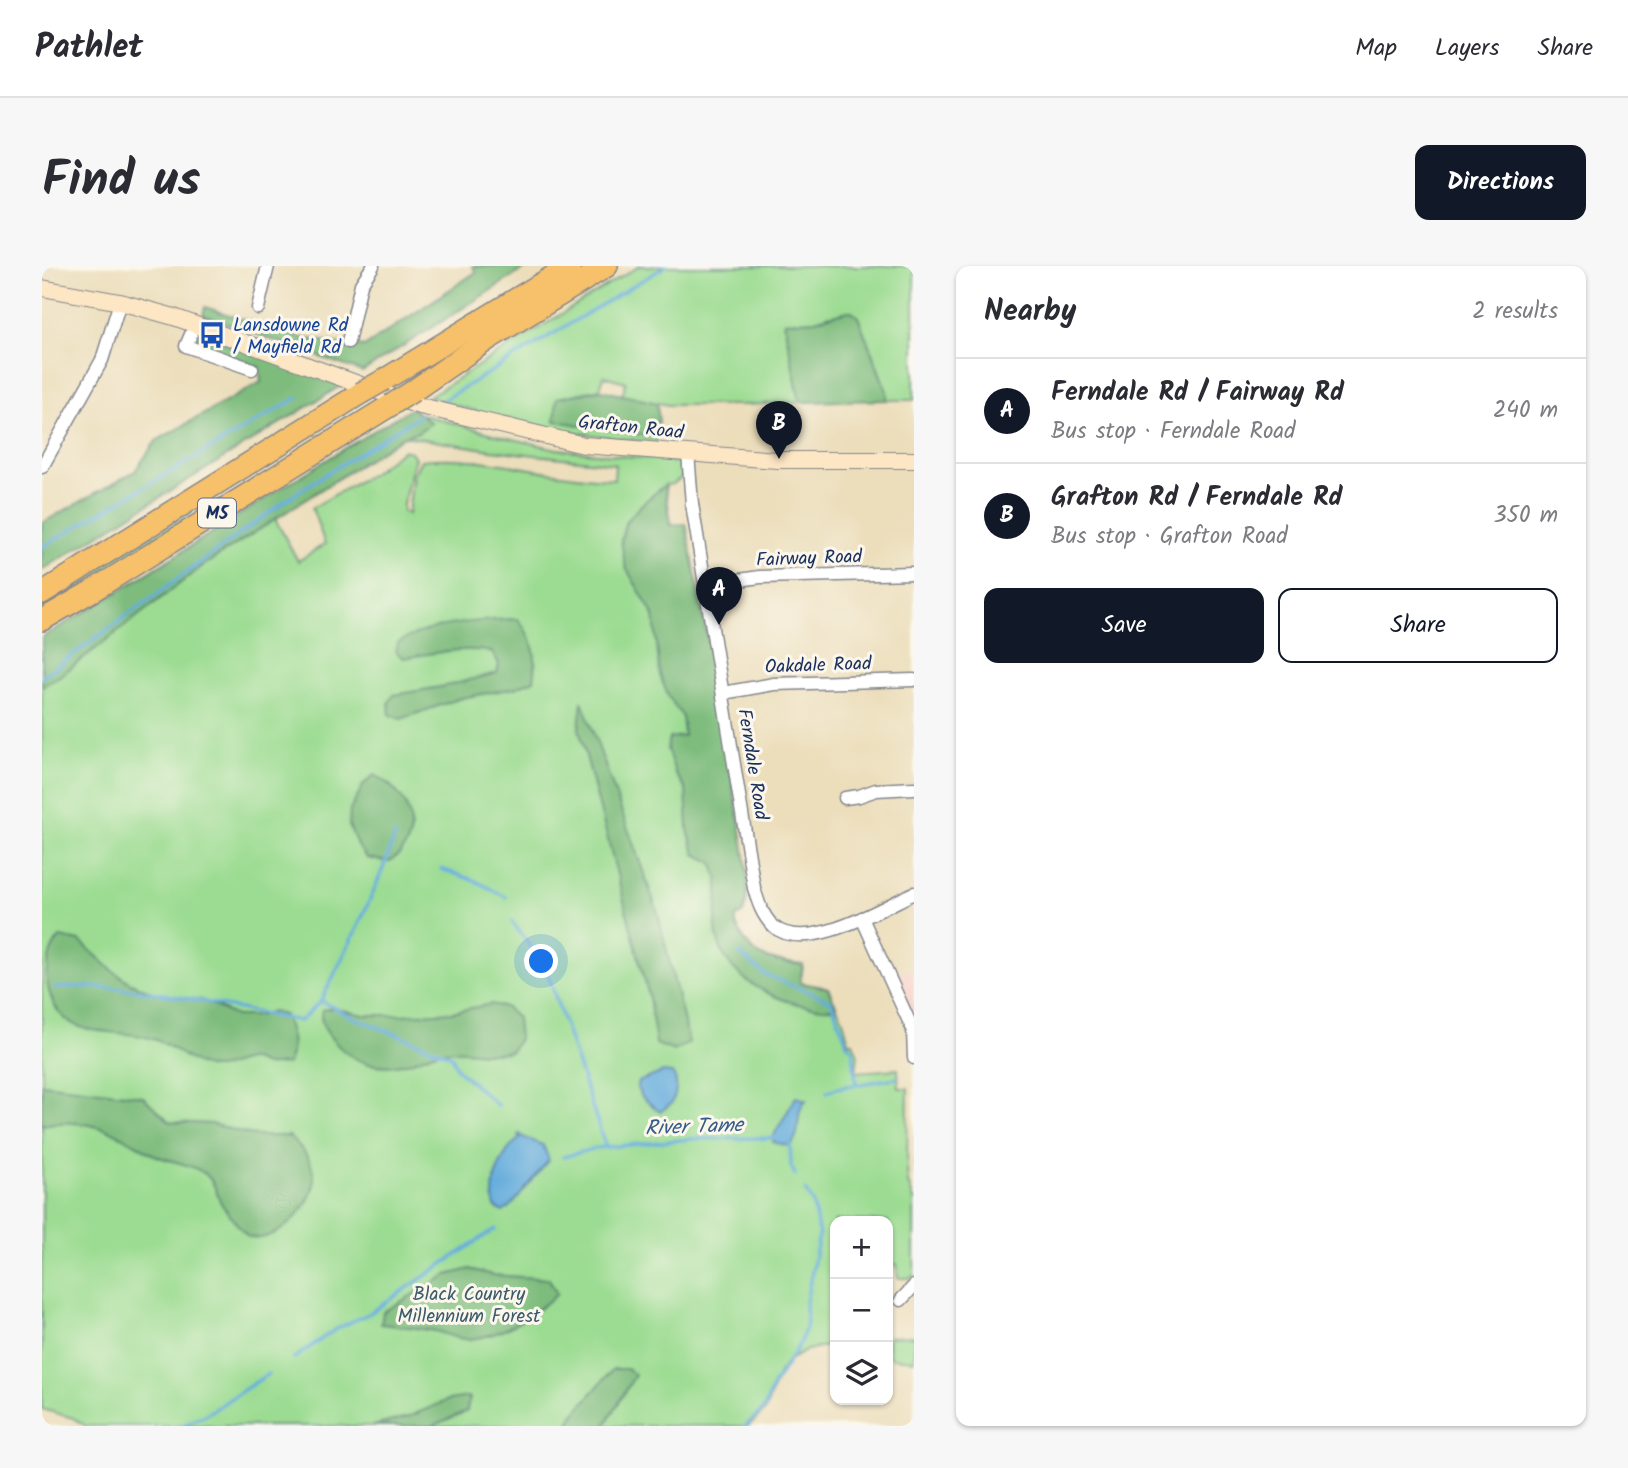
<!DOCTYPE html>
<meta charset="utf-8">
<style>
body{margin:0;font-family:Kalam,sans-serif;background:#f7f7f7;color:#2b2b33}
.controls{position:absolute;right:21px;bottom:21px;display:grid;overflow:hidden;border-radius:14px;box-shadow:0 2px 5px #0004}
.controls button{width:63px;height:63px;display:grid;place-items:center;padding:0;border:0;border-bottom:2px solid #e1e1e2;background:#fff;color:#2b2b33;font:35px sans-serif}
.you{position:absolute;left:500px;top:696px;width:24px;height:24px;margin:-18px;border:5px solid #fff;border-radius:50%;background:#1a73e8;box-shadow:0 0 0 10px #1a73e833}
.badge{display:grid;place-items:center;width:46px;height:46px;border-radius:50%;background:#111827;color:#fff;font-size:23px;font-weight:700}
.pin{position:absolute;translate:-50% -58px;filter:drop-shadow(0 2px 4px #0008)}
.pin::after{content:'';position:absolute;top:37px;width:24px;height:21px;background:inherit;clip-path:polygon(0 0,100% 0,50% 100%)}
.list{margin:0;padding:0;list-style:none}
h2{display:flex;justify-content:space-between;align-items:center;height:91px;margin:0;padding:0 28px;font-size:30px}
h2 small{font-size:23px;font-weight:400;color:#7c7c81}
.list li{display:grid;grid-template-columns:46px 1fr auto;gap:21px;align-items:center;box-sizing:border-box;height:105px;padding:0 28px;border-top:2px solid #e1e1e2}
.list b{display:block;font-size:26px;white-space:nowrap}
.list p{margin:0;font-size:23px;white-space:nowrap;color:#7c7c81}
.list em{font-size:23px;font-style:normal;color:#7c7c81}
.actions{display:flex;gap:14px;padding:21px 28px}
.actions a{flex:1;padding:16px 0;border:2px solid #111827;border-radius:14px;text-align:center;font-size:24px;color:#111827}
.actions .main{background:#111827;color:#fff}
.icon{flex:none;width:38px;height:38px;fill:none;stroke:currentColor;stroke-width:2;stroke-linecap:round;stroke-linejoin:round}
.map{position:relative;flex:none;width:872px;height:1160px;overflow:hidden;border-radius:14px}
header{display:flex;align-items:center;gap:42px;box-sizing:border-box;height:98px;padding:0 35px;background:#fff;border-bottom:2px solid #e1e1e2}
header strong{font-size:33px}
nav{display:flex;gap:38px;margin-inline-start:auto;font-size:24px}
.intro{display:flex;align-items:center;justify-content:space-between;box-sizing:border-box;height:168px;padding:0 42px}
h1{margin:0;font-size:49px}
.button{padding:18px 32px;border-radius:14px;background:#111827;color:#fff;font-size:24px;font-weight:700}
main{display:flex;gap:42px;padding:0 42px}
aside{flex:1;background:#fff;border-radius:14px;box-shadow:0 2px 5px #0004}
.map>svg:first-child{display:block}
</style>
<header>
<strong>Pathlet</strong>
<nav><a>Map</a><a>Layers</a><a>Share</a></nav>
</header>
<div class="intro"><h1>Find us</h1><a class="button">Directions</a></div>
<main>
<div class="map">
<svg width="872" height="1160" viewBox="0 0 872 1160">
<rect width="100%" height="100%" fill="#fbf7ec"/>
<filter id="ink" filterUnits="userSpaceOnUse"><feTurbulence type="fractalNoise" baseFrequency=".0143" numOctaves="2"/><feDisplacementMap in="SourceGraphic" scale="14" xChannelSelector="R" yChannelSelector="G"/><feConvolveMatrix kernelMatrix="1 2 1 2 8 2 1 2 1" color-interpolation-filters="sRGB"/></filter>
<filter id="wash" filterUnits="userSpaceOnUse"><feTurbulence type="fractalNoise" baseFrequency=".00686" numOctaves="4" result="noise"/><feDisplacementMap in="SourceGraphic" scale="28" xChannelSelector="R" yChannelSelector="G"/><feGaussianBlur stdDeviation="1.57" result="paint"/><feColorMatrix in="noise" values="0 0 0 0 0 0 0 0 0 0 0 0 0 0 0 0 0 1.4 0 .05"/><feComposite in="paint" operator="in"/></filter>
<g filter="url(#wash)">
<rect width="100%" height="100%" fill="#ecdebb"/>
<polygon fill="#f7d1c8" points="872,701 872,764 848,712"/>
<g fill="#9cdc92" stroke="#5c8678" stroke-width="2">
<path d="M597,0H872V134H845V126L816,51L788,49L773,54L742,56L758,136L701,139H626L580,130L584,116L562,110L558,123L515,132L514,155L606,170L607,167L616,168L615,176C536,170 461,155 386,131Z"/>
<path d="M375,147L462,171L515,183L633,195L639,198L640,211L631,218L623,219L692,655C712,694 718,693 761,699L758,717L786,722L801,754L807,776H811L816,789L814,806L856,803L857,822H866L865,901L866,917L872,934V1009L869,1012H856L855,998L846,999V955H793V1047L789,1048L790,1069H793V1076H789V1079L765,1084L746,1095L737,1107L723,1145L706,1160H44L31,1152L0,1143V420L18,410L159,301L233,253L256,295L283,278L270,242L329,208L361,184L369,186L373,192L361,238V245L366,248L371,209L379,194C443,187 508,212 572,213L573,198L449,184L362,170L376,166L388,156Z"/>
<polygon points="147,247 150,253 0,344 0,336"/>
<polygon points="872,1070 872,1094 850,1092 846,1089 846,1071"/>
</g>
<g fill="#7dbc7c" stroke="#4c766d" stroke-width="2">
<polygon points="430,0 487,0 320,106 161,49 163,41 259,72 322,81 434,6"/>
<polygon points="806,45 810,45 816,51 845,126 845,134 758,136 742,56 773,54"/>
<polygon points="155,67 300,119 0,304 0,257 93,205 114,175 219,116 217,101 152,78"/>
<polygon points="559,124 615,137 617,157 608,156 607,170 513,155 515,132"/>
<path d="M370,142L389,157L376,166L362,170L159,301L18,410L0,420V371C126,299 244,215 370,142Z"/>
<path d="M623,219L628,259L644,258C661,348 678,437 692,526C697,558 713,619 701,647L694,651C693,658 695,661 698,667C712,695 733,695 761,699L758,717L786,722L795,742C753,745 689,720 676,675C671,658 676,640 676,622C677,613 673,604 670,596L653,588L646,564L644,523L634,509L625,483L627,472L642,470L640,450L626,430L618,409L612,350L584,302L579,275L584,255L601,237Z"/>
<path d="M476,353C491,373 496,389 492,414L473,422L419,432L359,453L348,449L347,436L352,429L404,420L455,407L457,398L450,386C419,380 391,388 361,392L354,386L356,377C387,357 439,354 476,353Z"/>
<polygon points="540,435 615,644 647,777 632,785 614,778 607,731 537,463"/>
<path d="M332,509C368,526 386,572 347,596L325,592L315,579L307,559L308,544L322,518Z"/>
<path d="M18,671L38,675L71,705L89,717L112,727L160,734L194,750H215L231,746L242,749C249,767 253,780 246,798C240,798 232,800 225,799C220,799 215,795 210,794C198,793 186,803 173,802C150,802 133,779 111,773C65,759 16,779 5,716C3,700 8,683 18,671Z"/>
<path d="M449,738L463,741L475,752L477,773L469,785C443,791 424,782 399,785C388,787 379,793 368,796C338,805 310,798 290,773C283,764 277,757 280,744L291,742L322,749H359L410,746Z"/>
<path d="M0,818L100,830L128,856L170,858L213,870H247C261,883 272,896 272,915C272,939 233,981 206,970C201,967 183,943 179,937C175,929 174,920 168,913C155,898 132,897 115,890C106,887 100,881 92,877C65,860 32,852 0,859Z"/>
<path d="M428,1003L451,1009L507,1013L515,1028C491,1049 457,1072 425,1073C414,1073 403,1067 393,1065C375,1062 357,1060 339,1058L341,1046L405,1009Z"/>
<polygon points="571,1103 585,1103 593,1109 563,1160 526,1160 531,1149"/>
<polygon points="427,1131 425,1145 390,1160 331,1160 366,1151 406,1134"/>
</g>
<g fill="#66addd" stroke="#406e9e" stroke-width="2">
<path d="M621,806L630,807C637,816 634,827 630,837L618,846L599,830L595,822L596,816Z"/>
<path d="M754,831L764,834C751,846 762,869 747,880L731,876L733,867Z"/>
<path d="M478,868L481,871L501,879L507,894L470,939L461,946L453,941C446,919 459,886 478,872L476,869Z"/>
</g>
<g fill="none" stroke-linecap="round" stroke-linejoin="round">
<g stroke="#66addd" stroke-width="3.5">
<polyline points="398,136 624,0"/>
<polyline points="0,281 255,132"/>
<polyline points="0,411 260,223 378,149"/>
<polyline points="399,603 434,615 464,631"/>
<polyline points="470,656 503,700 564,882"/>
<polyline points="697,687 722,708 789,735 805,777 811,785 814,818"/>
<path d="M13,722C95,715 177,741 258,755L279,735L310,751L410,790L415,803L456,840"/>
<path d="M279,735C306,681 334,627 353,569"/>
<polyline points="785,826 794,822 855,812"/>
<polyline points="748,877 749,900 753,909"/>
<polyline points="521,891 554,882 649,873 734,872"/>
<polyline points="252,1092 294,1063 328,1047 453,963"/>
<polyline points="138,1160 162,1150 226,1108"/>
<polyline points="703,1160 722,1143 731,1120 757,1079 765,1058 763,1041 777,969 771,938 763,924"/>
</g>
</g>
</g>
<g filter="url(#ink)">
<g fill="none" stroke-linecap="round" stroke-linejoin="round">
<defs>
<g id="street">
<polyline points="216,42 226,0"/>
<polyline points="153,59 144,80 210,103"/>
<polyline points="306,76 319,18 331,0"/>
<path d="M646,187L650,238L712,622C716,636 720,649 731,660C763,689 840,642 872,627"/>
<polyline points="0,201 60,94 78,36"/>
<polyline points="663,319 718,311 872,307"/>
<polyline points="681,427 732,418 872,414"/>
<polyline points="803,532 817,530 834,524 872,522"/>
<polyline points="820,652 871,764 872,792"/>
<polyline points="859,1034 872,1020"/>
</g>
<polyline id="secondary" points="0,22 78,36 132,51 374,139 542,179 735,194 872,194"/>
<g id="highway">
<polyline points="342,114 528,0"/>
<polyline points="371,125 445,74 565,0"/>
<polyline points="0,327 319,127"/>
<polyline points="0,354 50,325 349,139"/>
</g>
</defs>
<use href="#street" stroke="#84868c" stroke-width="15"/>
<use href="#secondary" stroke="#84868c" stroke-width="18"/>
<use href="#highway" stroke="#84868c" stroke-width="24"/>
<use href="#street" stroke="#fff" stroke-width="12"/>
<use href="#secondary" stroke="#fce6c4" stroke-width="16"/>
<use href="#highway" stroke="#f7c06b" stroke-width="21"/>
<defs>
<g id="highway-bridge">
<polyline points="319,127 342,114"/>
<polyline points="349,139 371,125"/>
</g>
</defs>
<use href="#highway-bridge" stroke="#84868c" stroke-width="24" stroke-linecap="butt"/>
<use href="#highway-bridge" stroke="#f7c06b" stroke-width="21"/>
</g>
</g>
<defs>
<symbol id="bus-bare" viewBox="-9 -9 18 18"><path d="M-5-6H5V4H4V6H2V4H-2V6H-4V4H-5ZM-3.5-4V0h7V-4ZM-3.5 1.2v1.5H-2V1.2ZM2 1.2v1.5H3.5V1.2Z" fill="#1a4fb4" stroke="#fbf7ec" stroke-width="2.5" paint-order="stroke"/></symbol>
</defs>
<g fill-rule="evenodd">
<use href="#bus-bare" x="151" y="50" width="38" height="38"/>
</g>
<g text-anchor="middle" stroke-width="6" stroke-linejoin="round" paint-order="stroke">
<rect fill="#fbf7ec" stroke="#5e6b89" stroke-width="2" x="156" y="232.5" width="38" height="29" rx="5"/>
<g font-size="18" font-weight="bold" fill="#1b2f5e">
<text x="175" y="253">M5</text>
</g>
<g font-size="19" fill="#164399" stroke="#fbf7ec" text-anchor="start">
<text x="191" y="65">Lansdowne Rd<tspan x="191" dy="22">/ Mayfield Rd</tspan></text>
</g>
<g font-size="19" fill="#1b2f5e" stroke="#fbf7ec">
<text transform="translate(589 160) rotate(6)" y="7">Grafton Road</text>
<text transform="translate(767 291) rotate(-2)" y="7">Fairway Road</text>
<text transform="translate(776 398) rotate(-2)" y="7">Oakdale Road</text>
<text transform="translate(712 498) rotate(81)" y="7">Ferndale Road</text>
</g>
<g font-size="19" fill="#3b5a6b" stroke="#fbf7ec">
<text x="427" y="1034">Black Country<tspan x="427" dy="22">Millennium Forest</tspan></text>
</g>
<g font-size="21" font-style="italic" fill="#355b8a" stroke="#fbf7ec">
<text transform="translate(652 860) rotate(-2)" y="7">River Tame</text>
</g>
</g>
</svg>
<div class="controls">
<button>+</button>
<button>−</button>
<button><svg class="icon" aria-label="layers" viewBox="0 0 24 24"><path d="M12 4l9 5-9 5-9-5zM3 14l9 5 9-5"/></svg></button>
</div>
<div class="you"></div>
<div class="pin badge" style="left:677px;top:359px">A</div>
<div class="pin badge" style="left:737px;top:193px">B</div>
</div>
<aside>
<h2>Nearby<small>2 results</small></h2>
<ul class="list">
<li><span class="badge">A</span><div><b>Ferndale Rd / Fairway Rd</b><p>Bus stop · Ferndale Road</p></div><em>240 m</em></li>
<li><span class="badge">B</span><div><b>Grafton Rd / Ferndale Rd</b><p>Bus stop · Grafton Road</p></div><em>350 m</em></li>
</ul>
<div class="actions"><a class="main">Save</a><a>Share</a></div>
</aside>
</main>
